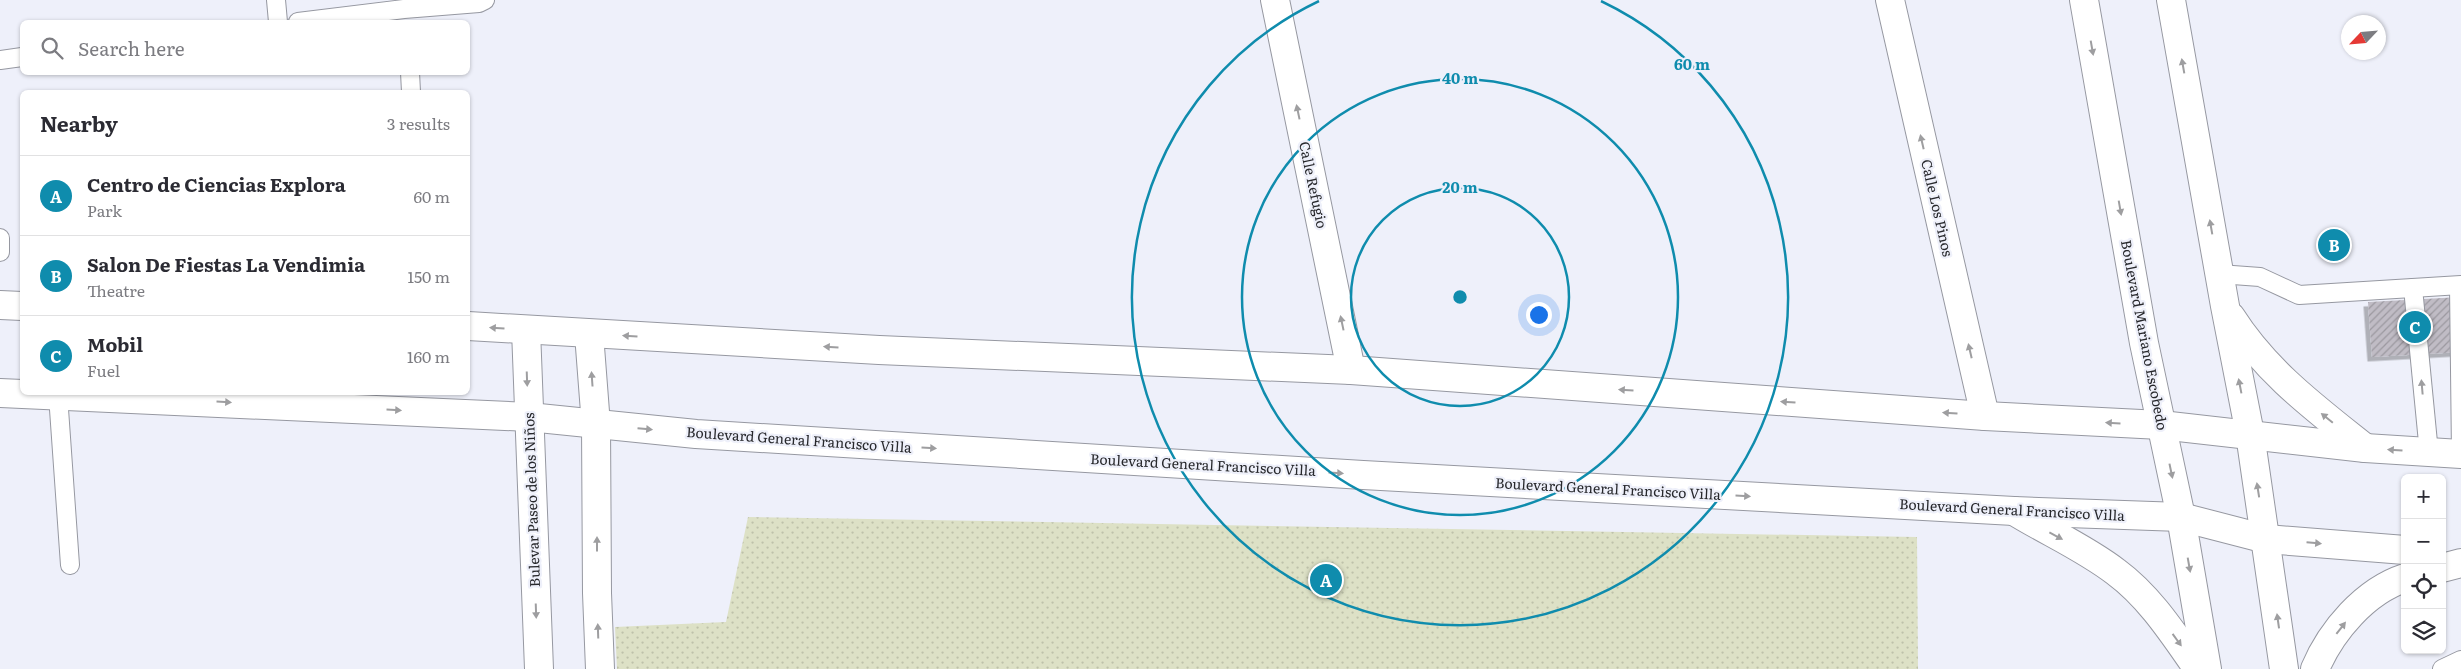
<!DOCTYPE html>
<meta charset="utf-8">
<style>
body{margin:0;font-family:Literata,serif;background:#f2f2f3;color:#2b2b33}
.controls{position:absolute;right:15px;bottom:15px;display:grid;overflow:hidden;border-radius:8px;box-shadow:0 1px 4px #0004}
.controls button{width:45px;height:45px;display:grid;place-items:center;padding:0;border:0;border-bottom:1px solid #e1e1e2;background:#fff;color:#2b2b33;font:25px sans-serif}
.compass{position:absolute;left:2341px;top:15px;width:45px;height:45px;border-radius:50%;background:#fff;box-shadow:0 1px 4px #0004;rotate:244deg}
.you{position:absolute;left:1538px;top:314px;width:18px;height:18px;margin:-12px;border:4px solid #fff;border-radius:50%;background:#1a73e8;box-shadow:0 0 0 8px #1a73e833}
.badge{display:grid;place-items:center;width:32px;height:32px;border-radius:50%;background:#0f8cad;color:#fff;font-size:16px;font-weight:700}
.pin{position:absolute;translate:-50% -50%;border:2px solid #fff;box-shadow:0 1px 5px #0006}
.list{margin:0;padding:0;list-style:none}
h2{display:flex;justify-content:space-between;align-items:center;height:65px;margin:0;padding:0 20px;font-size:21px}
h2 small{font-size:16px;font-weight:400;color:#7c7c81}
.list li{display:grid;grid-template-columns:32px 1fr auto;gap:15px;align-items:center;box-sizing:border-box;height:80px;padding:0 20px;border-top:1px solid #e1e1e2}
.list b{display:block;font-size:19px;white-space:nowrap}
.list p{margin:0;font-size:16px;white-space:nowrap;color:#7c7c81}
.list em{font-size:16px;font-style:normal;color:#7c7c81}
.icon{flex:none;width:28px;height:28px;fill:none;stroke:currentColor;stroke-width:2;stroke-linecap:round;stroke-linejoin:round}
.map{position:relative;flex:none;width:2461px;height:669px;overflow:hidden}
.search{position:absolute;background:#fff;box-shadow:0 1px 4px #0004;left:20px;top:20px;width:450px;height:55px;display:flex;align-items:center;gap:12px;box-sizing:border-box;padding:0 18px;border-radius:8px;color:#7c7c81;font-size:19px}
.panel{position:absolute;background:#fff;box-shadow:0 1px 4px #0004;left:20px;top:90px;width:450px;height:305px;border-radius:8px}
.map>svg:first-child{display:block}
</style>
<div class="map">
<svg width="2461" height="669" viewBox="0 0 2461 669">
<defs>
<pattern id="grass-dots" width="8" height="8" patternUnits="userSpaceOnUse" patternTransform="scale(1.25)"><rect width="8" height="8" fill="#dde1c6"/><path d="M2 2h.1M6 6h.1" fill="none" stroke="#bec1aa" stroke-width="1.8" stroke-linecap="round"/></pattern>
<pattern id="building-hatch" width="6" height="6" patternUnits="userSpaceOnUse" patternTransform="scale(1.25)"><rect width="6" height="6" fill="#c0bcc5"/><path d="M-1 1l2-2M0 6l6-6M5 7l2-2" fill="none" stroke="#9c99a0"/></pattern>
<filter id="shadow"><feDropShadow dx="-4.5" dy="4.5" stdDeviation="0" flood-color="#0004"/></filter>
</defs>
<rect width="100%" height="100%" fill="#eef0fa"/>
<polygon fill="url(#grass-dots)" points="748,517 1917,537 1918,669 617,669 615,627 726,622"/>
<polygon fill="url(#building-hatch)" filter="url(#shadow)" points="2461,297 2461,352 2372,357 2368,302"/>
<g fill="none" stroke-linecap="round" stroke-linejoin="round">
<defs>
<g id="lane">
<polyline points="276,0 278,22"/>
<polyline points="298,22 404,9 479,3 485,0"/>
<polyline points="0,60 22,57"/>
<polyline points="410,72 411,92"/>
<polyline points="0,238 0,252"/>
<polyline points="2219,274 2260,277 2299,295 2461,285"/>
<polyline points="2459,286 2461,454"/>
<polyline points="2413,288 2429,453"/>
<polyline points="58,395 70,565"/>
<polyline points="2442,669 2461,660"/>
</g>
<g id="street">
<polyline points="1275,0 1351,370"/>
<polyline points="1890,0 1985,416"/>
</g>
<g id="secondary">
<polyline points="0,305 22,306"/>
<polyline points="468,326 879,350 1351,370 1985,416 2161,425 2365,448 2461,454"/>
<polyline points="526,330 539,669"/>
<polyline points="589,334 596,425 597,593 600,669"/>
<polyline points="0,393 529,417 696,434 1363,475 2014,511 2181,517 2266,539 2405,550"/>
</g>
<g id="primary">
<polyline points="2084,0 2144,343 2181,517 2207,669"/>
<polyline points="2171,0 2225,306 2250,434 2284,669"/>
<path d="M2231,317C2266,372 2315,408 2365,448"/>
<path d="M2014,511C2048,532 2085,548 2116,572C2150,597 2174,635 2198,669"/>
<polyline points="2442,568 2461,563"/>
<path d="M2315,669C2331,631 2365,591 2405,578"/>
</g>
</defs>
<use href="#lane" stroke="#9698a1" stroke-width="20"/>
<use href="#street" stroke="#9698a1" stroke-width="30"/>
<use href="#secondary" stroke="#9698a1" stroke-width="30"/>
<use href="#primary" stroke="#9698a1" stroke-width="30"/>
<use href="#lane" stroke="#fff" stroke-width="18"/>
<use href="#street" stroke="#fff" stroke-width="28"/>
<use href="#secondary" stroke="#fff" stroke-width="28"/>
<use href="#primary" stroke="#fff" stroke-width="28"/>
</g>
<defs><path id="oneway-solid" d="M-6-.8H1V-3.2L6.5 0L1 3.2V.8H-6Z" transform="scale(1.25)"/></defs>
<g fill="#9e9ea0">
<use href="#oneway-solid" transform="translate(2092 48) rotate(80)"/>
<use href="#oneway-solid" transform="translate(2183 66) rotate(-100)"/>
<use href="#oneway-solid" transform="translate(1298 112) rotate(-102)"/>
<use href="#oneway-solid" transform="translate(1922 142) rotate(-103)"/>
<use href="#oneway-solid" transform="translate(2120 208) rotate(80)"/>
<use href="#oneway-solid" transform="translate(2211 227) rotate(-100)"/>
<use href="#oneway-solid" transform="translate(1342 323) rotate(-102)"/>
<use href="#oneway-solid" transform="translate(497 328) rotate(-176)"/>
<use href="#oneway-solid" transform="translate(630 336) rotate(-176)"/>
<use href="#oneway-solid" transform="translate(831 347) rotate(-177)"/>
<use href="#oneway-solid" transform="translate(1970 351) rotate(-103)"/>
<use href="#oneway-solid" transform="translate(527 379) rotate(88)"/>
<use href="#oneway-solid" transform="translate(592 379) rotate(-94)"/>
<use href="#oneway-solid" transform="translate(2240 386) rotate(-101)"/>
<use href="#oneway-solid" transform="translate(2422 387) rotate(-95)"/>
<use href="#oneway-solid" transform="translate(1626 390) rotate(-176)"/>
<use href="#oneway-solid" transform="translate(224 402) rotate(3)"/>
<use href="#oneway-solid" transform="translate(1788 402) rotate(-176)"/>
<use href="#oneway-solid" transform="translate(394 410) rotate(3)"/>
<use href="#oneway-solid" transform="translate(1950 413) rotate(-176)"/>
<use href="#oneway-solid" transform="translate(2327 418) rotate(-141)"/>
<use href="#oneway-solid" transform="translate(2113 423) rotate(-177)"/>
<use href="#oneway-solid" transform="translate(645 429) rotate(5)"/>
<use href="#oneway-solid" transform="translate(929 448) rotate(3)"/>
<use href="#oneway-solid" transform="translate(2395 450) rotate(-176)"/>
<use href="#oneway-solid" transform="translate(2171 471) rotate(78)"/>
<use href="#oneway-solid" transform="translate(1336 473) rotate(3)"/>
<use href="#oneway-solid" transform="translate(2258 490) rotate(-99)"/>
<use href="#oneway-solid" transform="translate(1743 496) rotate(3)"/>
<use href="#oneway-solid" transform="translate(2056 536) rotate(28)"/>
<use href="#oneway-solid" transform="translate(2314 543) rotate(5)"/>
<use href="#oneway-solid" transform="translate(597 544) rotate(-90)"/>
<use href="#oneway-solid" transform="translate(2189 565) rotate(80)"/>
<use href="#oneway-solid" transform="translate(536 611) rotate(88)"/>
<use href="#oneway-solid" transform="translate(2278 621) rotate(-98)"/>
<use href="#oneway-solid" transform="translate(2341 628) rotate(-52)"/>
<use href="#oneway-solid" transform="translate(598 631) rotate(-92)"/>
<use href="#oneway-solid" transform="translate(2177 640) rotate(54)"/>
</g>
<g fill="none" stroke="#0f8cad" stroke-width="2.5">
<circle cx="1460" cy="297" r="109"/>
<circle cx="1460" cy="297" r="218"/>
<path d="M1601 1A328 328 0 1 1 1319 1"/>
</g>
<g text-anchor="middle" stroke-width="4.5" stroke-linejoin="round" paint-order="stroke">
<g font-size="14" fill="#27282c" stroke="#eef0fa">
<text transform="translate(1313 185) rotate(78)" y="5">Calle Refugio</text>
<text transform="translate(1937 208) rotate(77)" y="5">Calle Los Pinos</text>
<text transform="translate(2144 335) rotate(79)" y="5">Boulevard Mariano Escobedo</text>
<text transform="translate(799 440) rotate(4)" y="5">Boulevard General Francisco Villa</text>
<text transform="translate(1203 465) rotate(3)" y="5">Boulevard General Francisco Villa</text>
<text transform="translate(1608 489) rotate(3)" y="5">Boulevard General Francisco Villa</text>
<text transform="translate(532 500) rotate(-92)" y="5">Bulevar Paseo de los Niños</text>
<text transform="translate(2012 510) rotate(3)" y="5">Boulevard General Francisco Villa</text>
</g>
</g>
<circle cx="1460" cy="297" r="8" fill="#0f8cad" stroke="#eef0fa" stroke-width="2.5"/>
<g font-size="15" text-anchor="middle" font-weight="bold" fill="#0f8cad" stroke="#eef0fa" stroke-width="4.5" stroke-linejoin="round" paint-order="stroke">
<text x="1692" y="70">60 m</text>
<text x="1460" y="84">40 m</text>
<text x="1460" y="193">20 m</text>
</g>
</svg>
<div class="controls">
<button>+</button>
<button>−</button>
<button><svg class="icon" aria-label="locate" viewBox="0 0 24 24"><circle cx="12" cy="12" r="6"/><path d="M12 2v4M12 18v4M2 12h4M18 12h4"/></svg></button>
<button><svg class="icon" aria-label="layers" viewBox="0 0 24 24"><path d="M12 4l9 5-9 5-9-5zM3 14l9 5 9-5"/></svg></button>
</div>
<svg class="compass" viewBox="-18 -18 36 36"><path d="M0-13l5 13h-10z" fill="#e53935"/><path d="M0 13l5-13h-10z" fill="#7c7c81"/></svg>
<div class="you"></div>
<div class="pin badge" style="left:1326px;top:580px">A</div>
<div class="pin badge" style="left:2334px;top:245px">B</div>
<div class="pin badge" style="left:2415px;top:327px">C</div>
<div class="search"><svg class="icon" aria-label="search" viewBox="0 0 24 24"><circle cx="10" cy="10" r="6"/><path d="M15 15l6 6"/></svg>Search here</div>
<section class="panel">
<h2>Nearby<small>3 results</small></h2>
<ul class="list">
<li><span class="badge">A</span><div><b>Centro de Ciencias Explora</b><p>Park</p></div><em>60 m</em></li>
<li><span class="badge">B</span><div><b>Salon De Fiestas La Vendimia</b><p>Theatre</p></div><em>150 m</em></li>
<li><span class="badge">C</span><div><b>Mobil</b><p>Fuel</p></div><em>160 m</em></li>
</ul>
</section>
</div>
